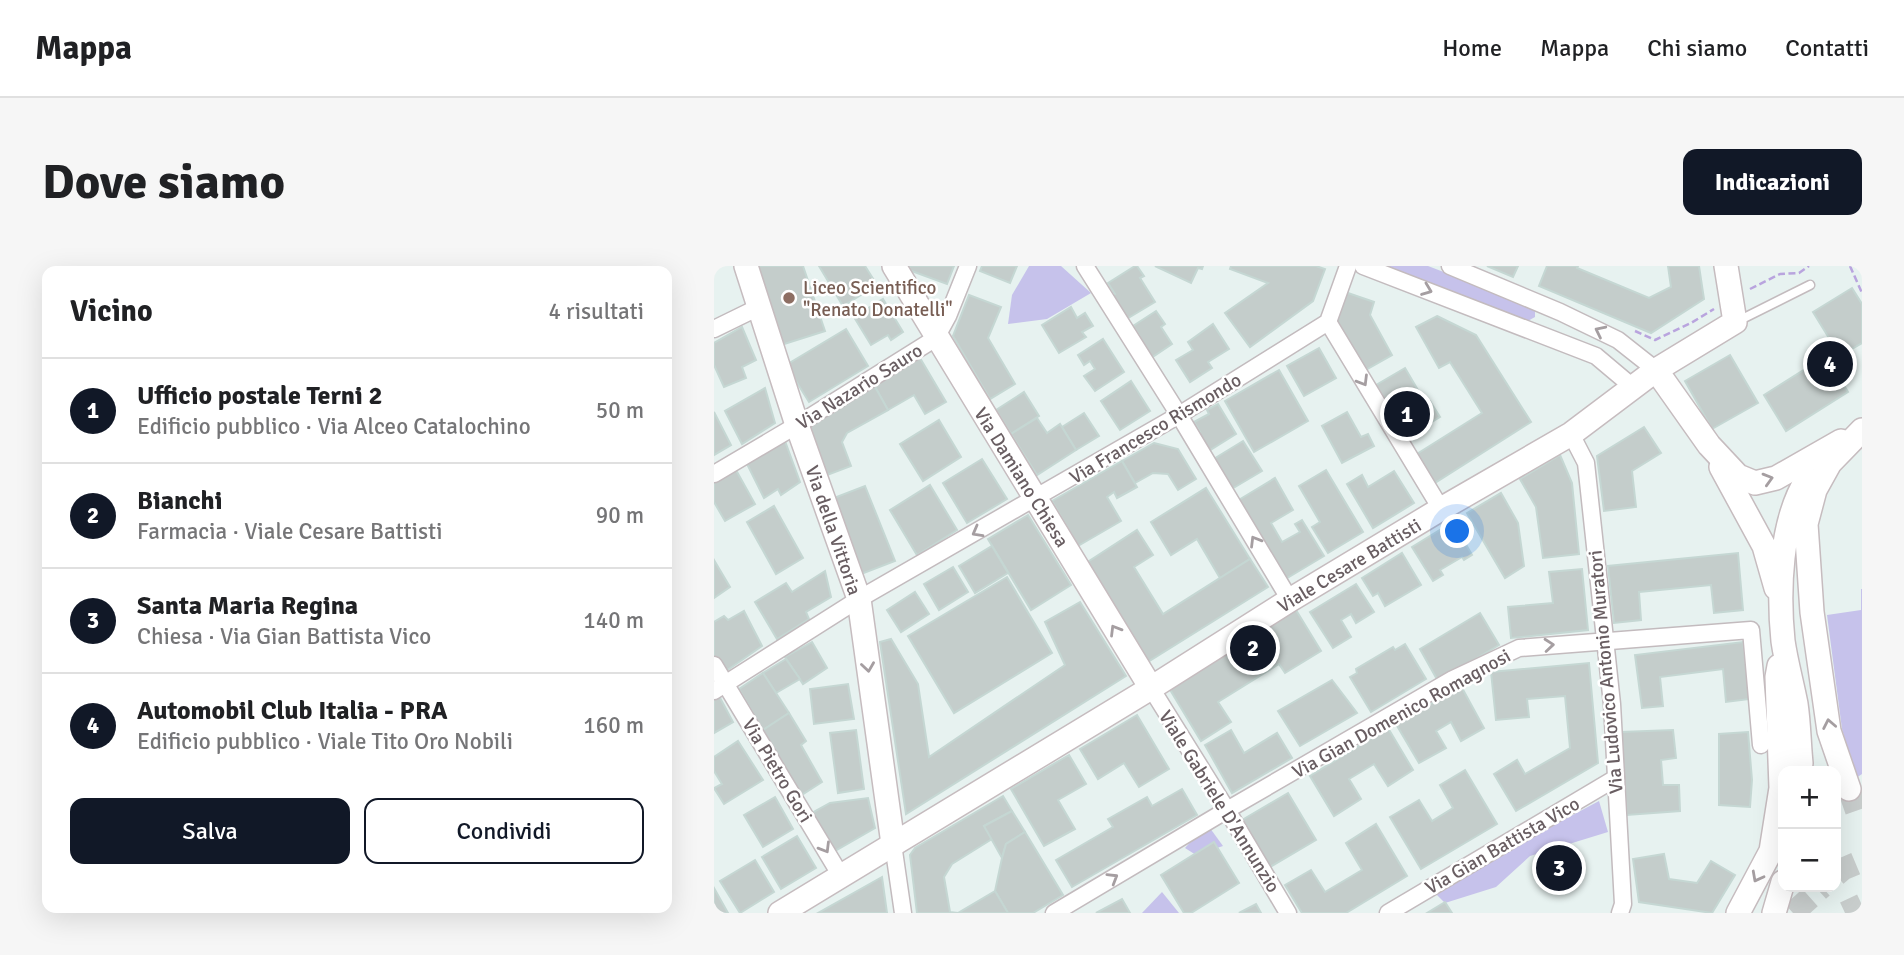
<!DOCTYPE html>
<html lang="it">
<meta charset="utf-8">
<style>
body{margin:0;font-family:Signika,sans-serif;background:#f6f6f6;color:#202124}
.controls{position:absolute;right:21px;bottom:21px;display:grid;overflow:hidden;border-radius:14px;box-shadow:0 7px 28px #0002}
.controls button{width:63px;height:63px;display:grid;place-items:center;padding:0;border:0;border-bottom:2px solid #e0e0e0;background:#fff;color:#202124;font:35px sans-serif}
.you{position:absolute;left:744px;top:266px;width:24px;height:24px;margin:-18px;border:5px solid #fff;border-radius:50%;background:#1a73e8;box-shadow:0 0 0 10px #1a73e833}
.badge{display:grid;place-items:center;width:46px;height:46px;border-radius:50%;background:#111827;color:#fff;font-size:23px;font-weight:700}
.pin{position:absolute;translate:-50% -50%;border:4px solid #fff;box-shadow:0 2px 7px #0006}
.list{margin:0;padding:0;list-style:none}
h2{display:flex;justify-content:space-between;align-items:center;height:91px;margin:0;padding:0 28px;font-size:30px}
h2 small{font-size:23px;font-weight:400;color:#757577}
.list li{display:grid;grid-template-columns:46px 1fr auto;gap:21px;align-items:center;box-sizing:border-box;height:105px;padding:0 28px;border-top:2px solid #e0e0e0}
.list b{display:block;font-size:26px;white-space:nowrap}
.list p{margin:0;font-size:23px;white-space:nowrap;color:#757577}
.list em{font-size:23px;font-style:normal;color:#757577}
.actions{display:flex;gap:14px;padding:21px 28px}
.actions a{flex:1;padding:16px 0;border:2px solid #111827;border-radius:14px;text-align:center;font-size:24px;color:#111827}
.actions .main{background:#111827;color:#fff}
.map{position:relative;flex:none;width:1148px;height:647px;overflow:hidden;border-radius:14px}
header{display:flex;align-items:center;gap:42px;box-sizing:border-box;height:98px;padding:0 35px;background:#fff;border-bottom:2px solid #e0e0e0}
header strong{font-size:33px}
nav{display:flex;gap:38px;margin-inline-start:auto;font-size:24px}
.intro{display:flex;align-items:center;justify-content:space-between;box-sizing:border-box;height:168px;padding:0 42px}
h1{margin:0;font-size:49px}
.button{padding:18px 32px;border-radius:14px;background:#111827;color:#fff;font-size:24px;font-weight:700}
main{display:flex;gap:42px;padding:0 42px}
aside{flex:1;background:#fff;border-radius:14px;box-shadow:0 7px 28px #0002}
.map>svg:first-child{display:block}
</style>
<header>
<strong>Mappa</strong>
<nav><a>Home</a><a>Mappa</a><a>Chi siamo</a><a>Contatti</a></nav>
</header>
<div class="intro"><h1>Dove siamo</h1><a class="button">Indicazioni</a></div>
<main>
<aside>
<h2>Vicino<small>4 risultati</small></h2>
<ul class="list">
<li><span class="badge">1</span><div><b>Ufficio postale Terni 2</b><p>Edificio pubblico · Via Alceo Catalochino</p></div><em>50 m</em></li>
<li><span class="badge">2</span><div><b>Bianchi</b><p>Farmacia · Viale Cesare Battisti</p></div><em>90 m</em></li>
<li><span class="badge">3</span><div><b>Santa Maria Regina</b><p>Chiesa · Via Gian Battista Vico</p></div><em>140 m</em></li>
<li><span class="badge">4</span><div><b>Automobil Club Italia - PRA</b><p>Edificio pubblico · Viale Tito Oro Nobili</p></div><em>160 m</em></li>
</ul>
<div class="actions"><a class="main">Salva</a><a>Condividi</a></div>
</aside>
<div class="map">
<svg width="1148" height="647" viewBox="0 0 1148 647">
<rect width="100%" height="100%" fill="#e7f2f0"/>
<g fill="#c6c2eb">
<polygon points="315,0 347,0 377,27 333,53 294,58 298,29"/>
<polygon points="673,0 714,0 821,41 821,51 812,56"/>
<polygon points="1147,323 1148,323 1148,508 1142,512 1128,463 1113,349 1147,344"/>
<polygon points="885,535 894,566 816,590 782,621 731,637 718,624"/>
<polygon points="493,558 509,580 482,589 471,582"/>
<polygon points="448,626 465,647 428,647"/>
</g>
<g fill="#c4cdcb" stroke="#c5d7d3" stroke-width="2">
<polygon points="40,0 89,0 111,65 64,80"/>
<polygon points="105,0 151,0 163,19 129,40"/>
<polygon points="196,0 240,0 233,18 195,4"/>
<polygon points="268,0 303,0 296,17 266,5"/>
<polygon points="421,0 423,0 430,10 426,12 441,36 411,54 397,31 401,28 394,17"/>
<polygon points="441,0 489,0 488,3 484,2 477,17"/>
<polygon points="517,0 602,0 611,3 599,35 536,81 511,47 554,17 516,3"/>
<polygon points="773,0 804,0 799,11"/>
<polygon points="833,0 864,0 863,2 935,32 957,21 954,0 985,0 990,33 937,67 825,20"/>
<polygon points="1138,22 1148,38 1148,77 1126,90 1099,46"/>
<polygon points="631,26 660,36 656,49 678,89 650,105 621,54"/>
<polygon points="255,29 287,41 274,72 301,118 276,133 239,70"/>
<polygon points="169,33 189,66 177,74 174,69 157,79 140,51"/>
<polygon points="357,41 363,52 371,47 379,60 368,66 372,71 345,87 328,59"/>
<polygon points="442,45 451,58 447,61 458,78 437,92 422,70 425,69 419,60"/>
<polygon points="723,50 762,69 817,156 716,220 698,191 768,147 736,96 725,102 702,61"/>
<polygon points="499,58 515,83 494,96 498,102 476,116 462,94 479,84 474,76"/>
<polygon points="28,61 42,94 28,101 32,112 10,121 0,99 0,77"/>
<polygon points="132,63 154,100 95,136 72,99"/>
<polygon points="389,73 410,106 381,125 370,110 381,103 376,95 370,99 364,89"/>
<polygon points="605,82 622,112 590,130 573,100"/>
<polygon points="1016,89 1044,137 998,163 971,115"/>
<polygon points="1112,90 1134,126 1072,165 1050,129"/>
<polygon points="206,92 232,136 211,148 200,129 174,144 160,119"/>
<polygon points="691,102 711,136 716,135 726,151 693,171 662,119"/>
<polygon points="565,104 594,155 540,186 511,135"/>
<polygon points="417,115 436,145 406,164 387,135"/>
<polygon points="160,119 174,144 133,167 128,176 137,200 108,211 92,167 96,156"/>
<polygon points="51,122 61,157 28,178 11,145"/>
<polygon points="310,126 325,150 297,168 282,144"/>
<polygon points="504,138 522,168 493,186 482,168 486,166 480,156 495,148 493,144"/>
<polygon points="0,146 17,179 0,189"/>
<polygon points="633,146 647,171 654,168 660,180 628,197 608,160"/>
<polygon points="370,147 385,170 362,184 348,161"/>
<polygon points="323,152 333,167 346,158 362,184 323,209 297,168"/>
<polygon points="225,154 247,191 209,215 186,178"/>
<polygon points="930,161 947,187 918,205 922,241 890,245 883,190"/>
<polygon points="71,175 86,216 67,229 64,223 50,232 33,198"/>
<polygon points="529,175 548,205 516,224 498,194"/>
<polygon points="440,177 464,183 482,213 464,224 454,208 439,207 421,217 408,195"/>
<polygon points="846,189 858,217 865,288 829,292 822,241 806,213"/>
<polygon points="268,193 293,233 253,257 229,217"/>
<polygon points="408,195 423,221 403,232 400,226 393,231 407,255 364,280 338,235"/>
<polygon points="22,204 41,238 11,255 0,236 0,216"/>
<polygon points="612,204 649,266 614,287 598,261 606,256 585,220"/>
<polygon points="680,205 700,237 659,262 633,218 648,209 654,221"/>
<polygon points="561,212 579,244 557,257 568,276 586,266 581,258 588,254 610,290 570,314 523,235"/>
<polygon points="216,219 243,264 203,289 176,244"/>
<polygon points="151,220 181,295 142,310 112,235"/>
<polygon points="492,222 536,293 506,312 483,273 457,289 437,256"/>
<polygon points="787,227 804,257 810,300 791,312 753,247"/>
<polygon points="60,240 89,292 62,308 33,256"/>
<polygon points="314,249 357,319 317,344 274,273"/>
<polygon points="739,256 758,289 750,294 748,291 726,304 729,309 719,315 698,281"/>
<polygon points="423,264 439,289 420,301 449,348 536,293 554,321 432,397 372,297"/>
<polygon points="278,280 294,307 261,327 245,300"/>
<polygon points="688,287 707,319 671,340 664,327 659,330 648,312"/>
<polygon points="1024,287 1029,344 1000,347 997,319 925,326 927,354 900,357 894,300"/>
<polygon points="0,294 16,321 0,332"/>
<polygon points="239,301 254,326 225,344 210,318"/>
<polygon points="868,303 874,364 797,372 794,341 839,337 835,306"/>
<polygon points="111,305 117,331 92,346 95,353 63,373 41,336 72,317 78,326"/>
<polygon points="293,311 338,387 240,447 194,370"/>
<polygon points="642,318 660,346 642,357 637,348 627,354 637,371 619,382 596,346"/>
<polygon points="201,326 215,348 187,366 173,344"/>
<polygon points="366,336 412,410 192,548 166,376 177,373 204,418 215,491 351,399 331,356"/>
<polygon points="582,344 607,385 571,407 565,398 504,436 517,456 487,475 455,422"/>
<polygon points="30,345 48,380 9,407 0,392 0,356 10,350 14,354"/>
<polygon points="766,347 785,379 724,415 706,383"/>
<polygon points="98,376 113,402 89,418 71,391"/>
<polygon points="1029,376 1036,433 1012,436 1009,403 946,411 949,440 928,442 921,389"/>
<polygon points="691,378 712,413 657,446 636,411 643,407 642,403 679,381 681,384"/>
<polygon points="72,393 86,413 62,427 49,407"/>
<polygon points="875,397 884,497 802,545 780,508 803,494 811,508 856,482 851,430 813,433 815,451 782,454 777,406"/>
<polygon points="49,407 75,447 49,464 25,423"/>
<polygon points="618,414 643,447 586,480 564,445"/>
<polygon points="134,418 140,453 100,458 96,423"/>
<polygon points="747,420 770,462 747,475 737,456 722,465 732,482 705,497 682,458"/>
<polygon points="4,428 19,456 0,467 0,431"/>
<polygon points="75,447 92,475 87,479 108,516 86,530 49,464"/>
<polygon points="423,449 455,503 425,521 410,497 384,513 366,483"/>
<polygon points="674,462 699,504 674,520 660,498 635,513 647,533 620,550 596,510"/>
<polygon points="142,464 150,523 124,527 116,467"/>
<polygon points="517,464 530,487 563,467 578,492 518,527 491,479"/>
<polygon points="959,464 962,492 947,494 949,519 965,519 966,545 913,549 907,466"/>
<polygon points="1034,466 1038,514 1036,541 1005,539 1005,468"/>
<polygon points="24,475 49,514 10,538 0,522 8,518 0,505 0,491"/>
<polygon points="355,489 372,518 344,534 361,563 330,580 297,523"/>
<polygon points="751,504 783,558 707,603 676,551 705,534 718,555 739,542 726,519"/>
<polygon points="468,523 483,549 358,621 342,594 399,561 394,553 433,531 438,540"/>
<polygon points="574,527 602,574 556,601 528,554"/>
<polygon points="289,530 298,545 270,560 278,573 238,598 230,611 236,646 244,647 203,647 196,589 201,582"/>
<polygon points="61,531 79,563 49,581 30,549"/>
<polygon points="154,532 161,562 119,586 98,547 116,537"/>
<polygon points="298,545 311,566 292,578 288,592 270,560"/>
<polygon points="662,558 693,610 632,647 588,647 571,619 597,604 611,626 648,604 632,577"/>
<polygon points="311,566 349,629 319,647 294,647 281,625 288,592 292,578"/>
<polygon points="83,570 102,602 67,623 48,591"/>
<polygon points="500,576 525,617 477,647 470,647 447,609"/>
<polygon points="950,588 955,613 983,617 997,595 1021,609 998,647 925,636 919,593"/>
<polygon points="41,594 60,626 26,647 6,615"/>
<polygon points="168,611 173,647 104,647"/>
<polygon points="0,622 14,647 0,647"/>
<polygon points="281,625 294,647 244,647"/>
<polygon points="408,633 416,647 382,647"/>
<polygon points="731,636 738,647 713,647"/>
<polygon points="542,638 547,647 525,647"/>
</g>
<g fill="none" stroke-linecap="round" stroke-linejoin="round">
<g stroke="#c8cdcc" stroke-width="23" stroke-dasharray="23 11" stroke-linecap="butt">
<polyline points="1135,523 1143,546 1148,552"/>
<polyline points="1122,609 1129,603 1148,595"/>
<polyline points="1079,647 1108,621"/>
<polyline points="1131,647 1148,639"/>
</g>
<defs>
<polyline id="lane" points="1024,55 1096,19"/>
<g id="street">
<polyline points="371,0 465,149 576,334"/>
<polyline points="649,0 882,90 920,122"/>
<polyline points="736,0 846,46 904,74 942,104"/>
<polyline points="614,56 727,243"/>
<polyline points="0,63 45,41"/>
<polyline points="857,168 872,197 898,438 909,638 906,647"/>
<polyline points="0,208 83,159 222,72 234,50 254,0"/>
<polyline points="0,399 127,610"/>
<polyline points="437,422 513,544 574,647"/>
<polyline points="0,425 145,333 465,149 614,56 634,0"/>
<polyline points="179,578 189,647"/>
<polyline points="340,647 513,544 739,413 805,382 1037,364 1047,479"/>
<polyline points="674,647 902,512"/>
</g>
<g id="secondary">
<polyline points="32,0 83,159 145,333 179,578"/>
<polyline points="180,0 437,422"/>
<polyline points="942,104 995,179 1024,210 1041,217 1062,212 1127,175"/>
<polyline points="1007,201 1050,280 1062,322"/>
<path d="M1086,505L1087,497C1085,478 1085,458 1082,438C1078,417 1072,396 1069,375C1064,326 1066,256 1093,213"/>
<polyline points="1135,523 1115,465 1098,346 1092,258 1101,224 1116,197 1148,164"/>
<polyline points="66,647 437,422 576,334 727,243 857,168 942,104 1021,56 1012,0"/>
<polyline points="1024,647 1057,585 1067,522 1063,411 1065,400"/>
<polyline points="1060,647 1069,616"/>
</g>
</defs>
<use href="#lane" stroke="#c3bbbe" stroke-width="11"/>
<use href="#street" stroke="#c3bbbe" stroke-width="19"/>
<use href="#secondary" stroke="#c6bcbf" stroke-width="26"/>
<g stroke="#b9a4de" stroke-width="2.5" stroke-dasharray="7 3.5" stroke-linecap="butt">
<polyline points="1136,0 1148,27"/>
<polyline points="1036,23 1066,8 1085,7 1095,0"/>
<polyline points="921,65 941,74 977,57 1000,43"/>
</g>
<use href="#lane" stroke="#fff" stroke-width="8"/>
<use href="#street" stroke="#fff" stroke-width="16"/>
<use href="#secondary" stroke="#fff" stroke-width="23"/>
</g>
<defs><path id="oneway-chevron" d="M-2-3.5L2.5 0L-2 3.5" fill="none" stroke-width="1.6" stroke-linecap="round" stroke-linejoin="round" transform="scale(1.75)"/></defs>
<g stroke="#a59ea1">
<use href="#oneway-chevron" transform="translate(713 24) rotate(21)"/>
<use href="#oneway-chevron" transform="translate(886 65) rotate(-154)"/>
<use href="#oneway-chevron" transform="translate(649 115) rotate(59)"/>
<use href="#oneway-chevron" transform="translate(1054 213) rotate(-16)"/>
<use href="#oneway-chevron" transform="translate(263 266) rotate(151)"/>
<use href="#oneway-chevron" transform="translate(541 275) rotate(-121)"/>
<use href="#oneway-chevron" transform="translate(401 364) rotate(-121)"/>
<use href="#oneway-chevron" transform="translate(835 379) rotate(-5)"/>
<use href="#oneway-chevron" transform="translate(154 401) rotate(82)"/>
<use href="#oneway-chevron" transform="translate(1115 458) rotate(-101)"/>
<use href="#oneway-chevron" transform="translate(111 582) rotate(59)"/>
<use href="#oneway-chevron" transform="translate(1043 611) rotate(118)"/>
<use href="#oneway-chevron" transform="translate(399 612) rotate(-31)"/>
</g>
<circle fill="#8d6e63" stroke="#fff" stroke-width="2.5" cx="75" cy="32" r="7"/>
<g text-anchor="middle" stroke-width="5" stroke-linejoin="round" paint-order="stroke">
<g font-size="19" fill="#785e54" stroke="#fff" text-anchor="start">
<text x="89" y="28">Liceo Scientifico<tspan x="89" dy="22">"Renato Donatelli"</tspan></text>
</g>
<g font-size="19" fill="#695e62" stroke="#fff">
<text transform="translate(145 120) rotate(-32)" y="7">Via Nazario Sauro</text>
<text transform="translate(441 162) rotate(-31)" y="7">Via Francesco Rismondo</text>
<text transform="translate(308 211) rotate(58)" y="7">Via Damiano Chiesa</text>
<text transform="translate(120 264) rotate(71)" y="7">Via della Vittoria</text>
<text transform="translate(635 299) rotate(-31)" y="7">Viale Cesare Battisti</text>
<text transform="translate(891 406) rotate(-95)" y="7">Via Ludovico Antonio Muratori</text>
<text transform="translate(687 447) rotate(-29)" y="7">Via Gian Domenico Romagnosi</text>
<text transform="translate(64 504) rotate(59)" y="7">Via Pietro Gori</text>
<text transform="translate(506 535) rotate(58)" y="7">Viale Gabriele D'Annunzio</text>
<text transform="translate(788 579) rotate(-30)" y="7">Via Gian Battista Vico</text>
</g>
</g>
</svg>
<div class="controls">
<button>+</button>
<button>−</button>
</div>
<div class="you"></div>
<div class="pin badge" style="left:693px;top:148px">1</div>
<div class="pin badge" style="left:539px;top:382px">2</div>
<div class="pin badge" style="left:845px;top:602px">3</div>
<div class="pin badge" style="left:1116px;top:98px">4</div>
</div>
</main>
